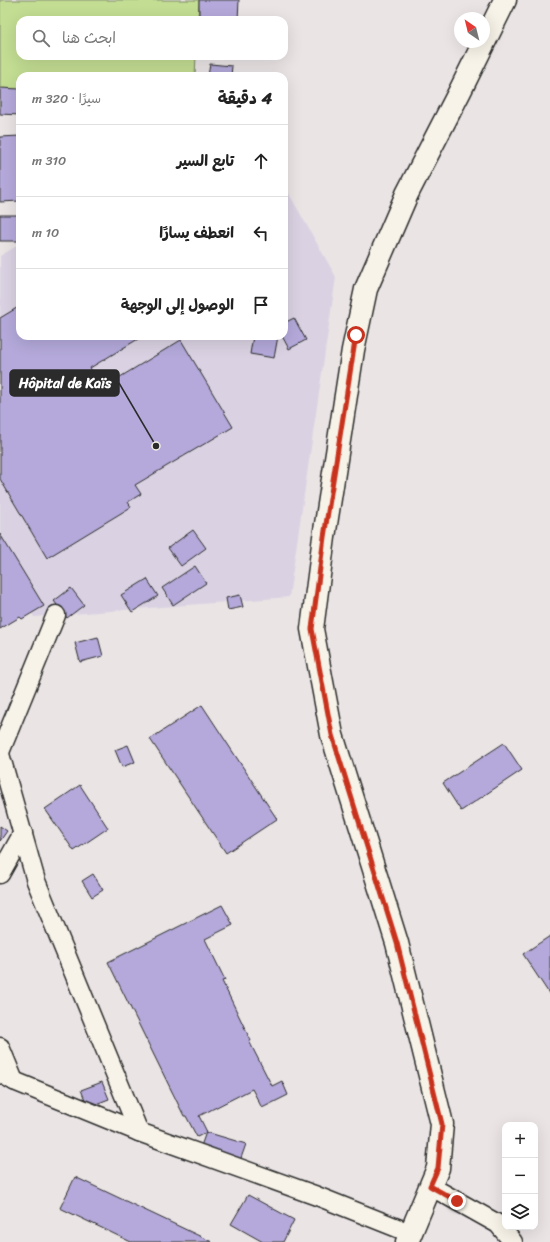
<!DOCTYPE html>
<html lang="ar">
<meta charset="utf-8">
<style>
body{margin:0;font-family:Sriracha,"Playpen Sans Arabic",sans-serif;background:#f6f6f6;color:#222;direction:rtl}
.controls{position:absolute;right:12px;bottom:12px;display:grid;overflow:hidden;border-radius:8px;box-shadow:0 4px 16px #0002}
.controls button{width:36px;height:36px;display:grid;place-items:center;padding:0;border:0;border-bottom:1px solid #e0e0e0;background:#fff;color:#222;font:20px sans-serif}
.compass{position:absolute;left:454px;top:12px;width:36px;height:36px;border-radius:50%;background:#fff;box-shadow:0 4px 16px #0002;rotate:325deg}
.stop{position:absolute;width:12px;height:12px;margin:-9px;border:3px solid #c8321e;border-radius:50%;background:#fff}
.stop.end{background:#c8321e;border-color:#fff;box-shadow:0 1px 4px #0008}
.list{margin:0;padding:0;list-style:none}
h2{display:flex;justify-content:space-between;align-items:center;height:52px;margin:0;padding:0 16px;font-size:17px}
h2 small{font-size:13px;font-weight:400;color:#767676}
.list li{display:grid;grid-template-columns:26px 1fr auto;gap:12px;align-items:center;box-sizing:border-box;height:72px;padding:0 16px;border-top:1px solid #e0e0e0}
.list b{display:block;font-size:15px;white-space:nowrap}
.list em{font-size:13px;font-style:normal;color:#767676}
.icon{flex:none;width:22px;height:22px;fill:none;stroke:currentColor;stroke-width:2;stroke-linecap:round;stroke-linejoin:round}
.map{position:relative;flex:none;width:550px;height:1242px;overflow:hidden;direction:ltr}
.search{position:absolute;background:#fff;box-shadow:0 4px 16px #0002;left:16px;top:16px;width:272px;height:44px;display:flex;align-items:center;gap:10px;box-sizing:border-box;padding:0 14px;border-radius:12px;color:#767676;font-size:15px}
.panel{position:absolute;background:#fff;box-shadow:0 4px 16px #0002;left:16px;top:72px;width:272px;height:268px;border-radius:12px;direction:rtl}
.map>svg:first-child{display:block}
</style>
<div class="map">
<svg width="550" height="1242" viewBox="0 0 550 1242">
<rect width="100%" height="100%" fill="#eae4e5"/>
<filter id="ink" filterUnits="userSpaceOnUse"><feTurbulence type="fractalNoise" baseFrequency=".025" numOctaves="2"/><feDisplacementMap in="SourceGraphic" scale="8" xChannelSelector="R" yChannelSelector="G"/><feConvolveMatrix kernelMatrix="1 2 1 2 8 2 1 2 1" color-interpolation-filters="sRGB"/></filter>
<g filter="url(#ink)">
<polygon fill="#dad2e2" points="284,185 336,277 289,597 34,617 0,556 0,256 20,244 20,336 284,336"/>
<polygon fill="#c3dd93" stroke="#77845f" points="0,0 199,0 198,20 20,20 20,56 196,56 195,76 20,76 20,110 0,109"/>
<g fill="#b4a9da" stroke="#2b2b2b">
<polygon points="199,0 239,0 238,20 199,20"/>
<polygon points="210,64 232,66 231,76 208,76"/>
<polygon points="0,88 20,89 20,115 0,114"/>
<polygon points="20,136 20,201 0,202 0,137"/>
<rect x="0" y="215" width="20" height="26"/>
<polygon points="20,306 20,336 143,336 90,368 102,388 181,340 233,427 135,485 141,494 128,502 131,507 47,558 0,479 0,318"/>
<polygon points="294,318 306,340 289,349 282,336 284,336 284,323"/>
<polygon points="253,336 278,336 274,358 250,354"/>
<polygon points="193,530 206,548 181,566 168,548"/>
<polygon points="0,534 44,606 22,619 20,617 0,629"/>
<polygon points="195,566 206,583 173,605 162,588"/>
<polygon points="147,579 158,596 132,612 121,595"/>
<polygon points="71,588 84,605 67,618 54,601"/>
<polygon points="240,595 243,607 228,610 226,598"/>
<polygon points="98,637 103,656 80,662 75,643"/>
<polygon points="202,705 277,819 226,853 150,739"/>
<polygon points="504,743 522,770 461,811 443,783"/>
<polygon points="128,745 135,762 122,767 115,750"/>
<polygon points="80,785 108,828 74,851 45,809"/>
<polygon points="0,826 7,831 0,841"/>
<polygon points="93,874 103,890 92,897 82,881"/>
<polygon points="222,905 233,925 205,939 225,980 222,981 251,1041 249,1041 272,1086 282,1081 288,1095 262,1108 252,1089 199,1116 207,1132 197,1137 186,1116 184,1116 108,962"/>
<polygon points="550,936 550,995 523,954"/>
<polygon points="102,1082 109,1099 88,1107 81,1090"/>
<polygon points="206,1132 246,1144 240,1161 200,1149"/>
<polygon points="75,1177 212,1242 131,1242 60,1208"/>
<polygon points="248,1195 294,1220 283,1242 263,1242 231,1224"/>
</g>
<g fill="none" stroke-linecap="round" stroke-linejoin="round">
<defs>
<g id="minor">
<polyline points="0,752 56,615"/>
<polyline points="0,754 36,881 139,1132 317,1196 410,1233"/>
<polyline points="0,874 23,833"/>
<polyline points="0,1047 14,1081"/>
<polyline points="0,1073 14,1081 139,1132"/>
<polyline points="430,1186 498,1224 513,1242"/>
</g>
<polyline id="tertiary" points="407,1242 438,1168 442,1124 397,943 332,735 312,629 324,537 353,350 366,289 407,194 460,91 505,0"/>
</defs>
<use href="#minor" stroke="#2b2b2b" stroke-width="21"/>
<use href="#tertiary" stroke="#2b2b2b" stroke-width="25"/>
<use href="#minor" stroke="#f7f3e8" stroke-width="18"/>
<use href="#tertiary" stroke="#f7f3e8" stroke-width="22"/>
</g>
</g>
<g fill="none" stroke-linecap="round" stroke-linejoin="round" filter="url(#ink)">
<polyline stroke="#c8321e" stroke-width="5" points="356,335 324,537 312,629 332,735 397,943 442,1124 438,1168 430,1186 457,1201"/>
</g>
<path fill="none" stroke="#2b2b2b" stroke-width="1.5" d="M156 446L119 383"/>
<circle fill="#2b2b2b" stroke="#f7f3e8" stroke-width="1.5" cx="156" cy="446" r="4"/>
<rect fill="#2b2b2b" stroke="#2b2b2b" stroke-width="1.5" x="10" y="370" width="109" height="26" rx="4"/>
<g font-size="14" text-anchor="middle" font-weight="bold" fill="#fff">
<text x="65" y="388">Hôpital de Kaïs</text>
</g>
</svg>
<div class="controls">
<button>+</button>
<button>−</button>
<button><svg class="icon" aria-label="layers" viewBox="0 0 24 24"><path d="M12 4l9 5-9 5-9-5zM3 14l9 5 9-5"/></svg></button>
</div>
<svg class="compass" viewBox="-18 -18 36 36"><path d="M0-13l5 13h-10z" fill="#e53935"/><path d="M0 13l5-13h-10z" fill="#767676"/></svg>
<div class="stop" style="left:356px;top:335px"></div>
<div class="stop end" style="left:457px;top:1201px"></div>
<div class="search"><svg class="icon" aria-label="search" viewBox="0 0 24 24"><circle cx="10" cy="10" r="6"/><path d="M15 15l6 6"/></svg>ابحث هنا</div>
<section class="panel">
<h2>4 دقيقة<small>سيرًا · 320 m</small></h2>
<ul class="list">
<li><svg class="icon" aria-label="ahead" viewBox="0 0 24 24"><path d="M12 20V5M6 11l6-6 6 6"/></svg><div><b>تابع السير</b></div><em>310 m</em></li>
<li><svg class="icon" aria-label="left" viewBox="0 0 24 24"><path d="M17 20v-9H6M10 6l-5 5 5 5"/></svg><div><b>انعطف يسارًا</b></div><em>10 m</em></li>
<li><svg class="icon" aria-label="arrive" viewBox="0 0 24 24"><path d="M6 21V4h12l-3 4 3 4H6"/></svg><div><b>الوصول إلى الوجهة</b></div></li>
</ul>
</section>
</div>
